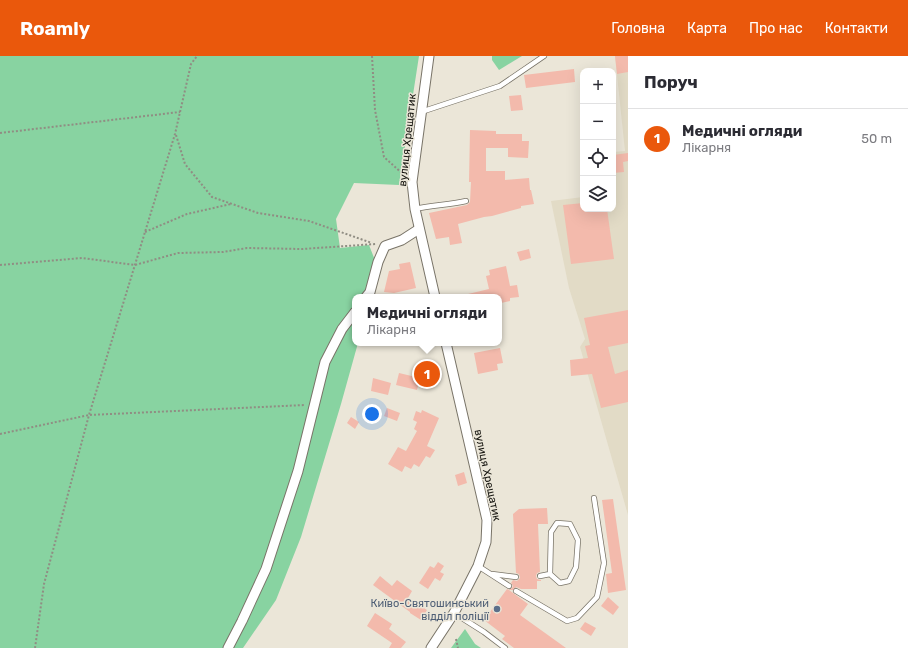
<!DOCTYPE html>
<html lang="uk">
<meta charset="utf-8">
<style>
body{margin:0;font-family:Rubik,sans-serif;background:#f2f2f3;color:#2b2b33}
.controls{position:absolute;right:12px;top:12px;display:grid;overflow:hidden;border-radius:8px;box-shadow:0 4px 16px #0002}
.controls button{width:36px;height:36px;display:grid;place-items:center;padding:0;border:0;border-bottom:1px solid #e1e1e2;background:#fff;color:#2b2b33;font:20px sans-serif}
.you{position:absolute;left:372px;top:358px;width:14px;height:14px;margin:-10px;border:3px solid #fff;border-radius:50%;background:#1a73e8;box-shadow:0 0 0 6px #1a73e833}
.badge{display:grid;place-items:center;width:26px;height:26px;border-radius:50%;background:#ea580c;color:#fff;font-size:13px;font-weight:700}
.pin{position:absolute;translate:-50% -50%;border:2px solid #fff;box-shadow:0 1px 4px #0006}
.popup{position:absolute;left:352px;top:238px;width:150px;height:52px;box-sizing:border-box;display:grid;place-content:center;border-radius:8px;background:#fff;filter:drop-shadow(0 1px 3px #0005);font-size:13px;white-space:nowrap;color:#7c7c81}
.popup b{font-size:15px;color:#2b2b33}
.popup::after{content:'';position:absolute;left:50%;top:100%;margin-left:-8px;border:8px solid transparent;border-top-color:#fff}
.list{margin:0;padding:0;list-style:none}
h2{display:flex;justify-content:space-between;align-items:center;height:52px;margin:0;padding:0 16px;font-size:17px}
h2 small{font-size:13px;font-weight:400;color:#7c7c81}
.list li{display:grid;grid-template-columns:26px 1fr auto;gap:12px;align-items:center;box-sizing:border-box;height:60px;padding:0 16px;border-top:1px solid #e1e1e2}
.list b{display:block;font-size:15px;white-space:nowrap}
.list p{margin:0;font-size:13px;white-space:nowrap;color:#7c7c81}
.list em{font-size:13px;font-style:normal;color:#7c7c81}
.icon{flex:none;width:22px;height:22px;fill:none;stroke:currentColor;stroke-width:2;stroke-linecap:round;stroke-linejoin:round}
.map{position:relative;flex:none;width:628px;height:592px;overflow:hidden}
header{display:flex;align-items:center;gap:24px;box-sizing:border-box;height:56px;padding:0 20px;background:#ea580c;color:#fff}
header strong{font-size:19px}
nav{display:flex;gap:22px;margin-inline-start:auto;font-size:14px}
main{display:flex}
aside{flex:1;background:#fff}
.map>svg:first-child{display:block}
</style>
<header>
<strong>Roamly</strong>
<nav><a>Головна</a><a>Карта</a><a>Про нас</a><a>Контакти</a></nav>
</header>
<main>
<div class="map">
<svg width="628" height="592" viewBox="0 0 628 592">
<rect width="100%" height="100%" fill="#ebe6d8"/>
<polygon fill="#e2dbc6" points="615,0 628,0 628,459 580,291 585,283 569,232 551,145 583,141 583,153 613,153 613,96 625,95"/>
<g fill="#88d3a1">
<polygon points="0,0 419,0 399,129 354,127 336,163 340,192 369,189 378,212 371,241 355,241 355,287 358,287 341,348 301,481 276,544 243,592 0,592"/>
<polygon points="492,0 522,0 499,14 492,4"/>
<polygon points="465,573 475,588 481,592 451,592"/>
</g>
<g fill="#f3baac">
<polygon points="615,0 628,0 628,16 617,18"/>
<polygon points="574,13 575,26 526,32 524,19"/>
<polygon points="521,39 523,54 511,55 509,40"/>
<polygon points="470,74 496,75 496,78 522,78 522,85 529,85 528,102 508,101 508,92 486,92 486,115 505,115 505,124 529,122 530,134 531,134 534,148 521,150 521,152 492,160 484,161 458,168 462,187 450,189 449,181 436,183 429,157 467,149 470,146 471,126 469,126"/>
<polygon points="628,97 628,105 623,106 624,116 613,117 613,99"/>
<polygon points="583,147 583,153 607,153 614,203 571,208 563,149"/>
<polygon points="529,193 531,202 520,205 517,196"/>
<polygon points="410,206 416,232 394,237 384,236 389,215 400,213 399,208"/>
<polygon points="506,210 510,230 517,229 519,241 510,242 510,245 501,247 500,241 468,241 468,238 489,233 486,220 490,219 489,214"/>
<polygon points="628,254 628,287 608,291 615,318 628,314 628,346 601,352 592,318 571,320 570,304 588,302 585,290 590,289 584,262"/>
<polygon points="500,292 503,307 497,308 498,314 478,318 474,297"/>
<polygon points="399,317 420,322 417,334 396,329"/>
<polygon points="373,322 391,327 388,339 371,335"/>
<polygon points="387,352 400,357 397,365 384,360"/>
<polygon points="422,354 439,362 427,390 435,394 430,402 426,400 419,411 414,408 411,413 405,410 402,416 388,408 398,391 406,395 417,375 414,373 417,366 413,364 416,355 421,357"/>
<polygon points="351,361 359,366 355,373 347,367"/>
<polygon points="464,416 467,427 458,430 455,419"/>
<polygon points="613,443 626,534 608,537 606,518 612,517 602,444"/>
<polygon points="547,452 548,468 538,468 540,516 537,517 536,520 537,523 541,524 541,525 537,525 537,533 521,533 516,531 513,534 509,534 528,548 520,559 566,592 514,592 502,583 505,580 484,564 507,533 509,534 512,532 513,530 511,527 513,524 517,525 520,522 519,518 516,517 513,458 519,453"/>
<polygon points="438,506 444,510 440,516 444,518 440,525 435,522 428,533 419,527 430,510 434,512"/>
<polygon points="380,520 392,530 397,524 412,535 408,542 427,554 421,564 410,557 410,556 373,529"/>
<polygon points="608,541 619,551 613,559 601,550"/>
<polygon points="375,557 392,568 389,573 406,586 401,592 389,592 392,587 367,570"/>
<polygon points="585,566 596,572 591,580 580,573"/>
</g>
<g fill="none" stroke-linecap="round" stroke-linejoin="round">
<defs>
<g id="service">
<polyline points="421,56 500,30 544,0"/>
<path d="M415,153C432,149 449,149 466,145"/>
<polyline points="478,510 509,530"/>
<polyline points="492,518 516,521"/>
<polyline points="540,520 550,518 551,476 557,467 570,468 578,484 576,511 569,525 560,527 550,518"/>
<polyline points="516,535 567,565 577,562 597,541 604,507 594,442"/>
<polyline points="454,557 484,576 505,592"/>
</g>
<g id="minor">
<polyline points="429,0 412,126 415,153 435,241"/>
<polyline points="366,241 370,236 378,206 385,190 402,184 419,173"/>
<polyline points="228,592 242,565 266,513 298,415 325,306 342,273 355,256"/>
<polyline points="431,592 454,557 478,510 486,486 487,464 446,287"/>
</g>
</defs>
<use href="#service" stroke="#797468" stroke-width="6"/>
<use href="#minor" stroke="#797468" stroke-width="11"/>
<g stroke="#908d83" stroke-width="2" stroke-dasharray="2 2" stroke-linecap="butt">
<polyline points="372,0 375,54 384,101 404,119"/>
<polyline points="0,77 180,56"/>
<polyline points="176,79 185,108 212,141 258,157 309,165 372,187"/>
<polyline points="145,176 187,158 231,148"/>
<polyline points="0,209 82,202 135,209 178,197 223,196 247,192 302,193 376,188"/>
<polyline points="0,378 89,359 305,349"/>
<polyline points="456,583 458,592"/>
<polyline points="35,592 44,528 89,359 175,78 191,8 197,0"/>
</g>
<use href="#service" stroke="#fff" stroke-width="4.5"/>
<use href="#minor" stroke="#fff" stroke-width="9"/>
</g>
<circle fill="#5c6f8a" stroke="#ebe6d8" stroke-width="1.5" cx="497" cy="553" r="4"/>
<g text-anchor="middle" stroke-width="3" stroke-linejoin="round" paint-order="stroke">
<g font-size="11" fill="#15140f" stroke="#ebe6d8">
<text transform="translate(407 84) rotate(-84)" y="4">вулиця Хрещатик</text>
<text transform="translate(488 419) rotate(78)" y="4">вулиця Хрещатик</text>
</g>
<g font-size="11" fill="#4e5e75" stroke="#ebe6d8" text-anchor="end">
<text x="489" y="551">Київо-Святошинський<tspan x="489" dy="13">відділ поліції</tspan></text>
</g>
</g>
</svg>
<div class="controls">
<button>+</button>
<button>−</button>
<button><svg class="icon" aria-label="locate" viewBox="0 0 24 24"><circle cx="12" cy="12" r="6"/><path d="M12 2v4M12 18v4M2 12h4M18 12h4"/></svg></button>
<button><svg class="icon" aria-label="layers" viewBox="0 0 24 24"><path d="M12 4l9 5-9 5-9-5zM3 14l9 5 9-5"/></svg></button>
</div>
<div class="you"></div>
<div class="pin badge" style="left:427px;top:318px">1</div>
<div class="popup"><b>Медичні огляди</b>Лікарня</div>
</div>
<aside>
<h2>Поруч<small></small></h2>
<ul class="list">
<li><span class="badge">1</span><div><b>Медичні огляди</b><p>Лікарня</p></div><em>50 m</em></li>
</ul>
</aside>
</main>
